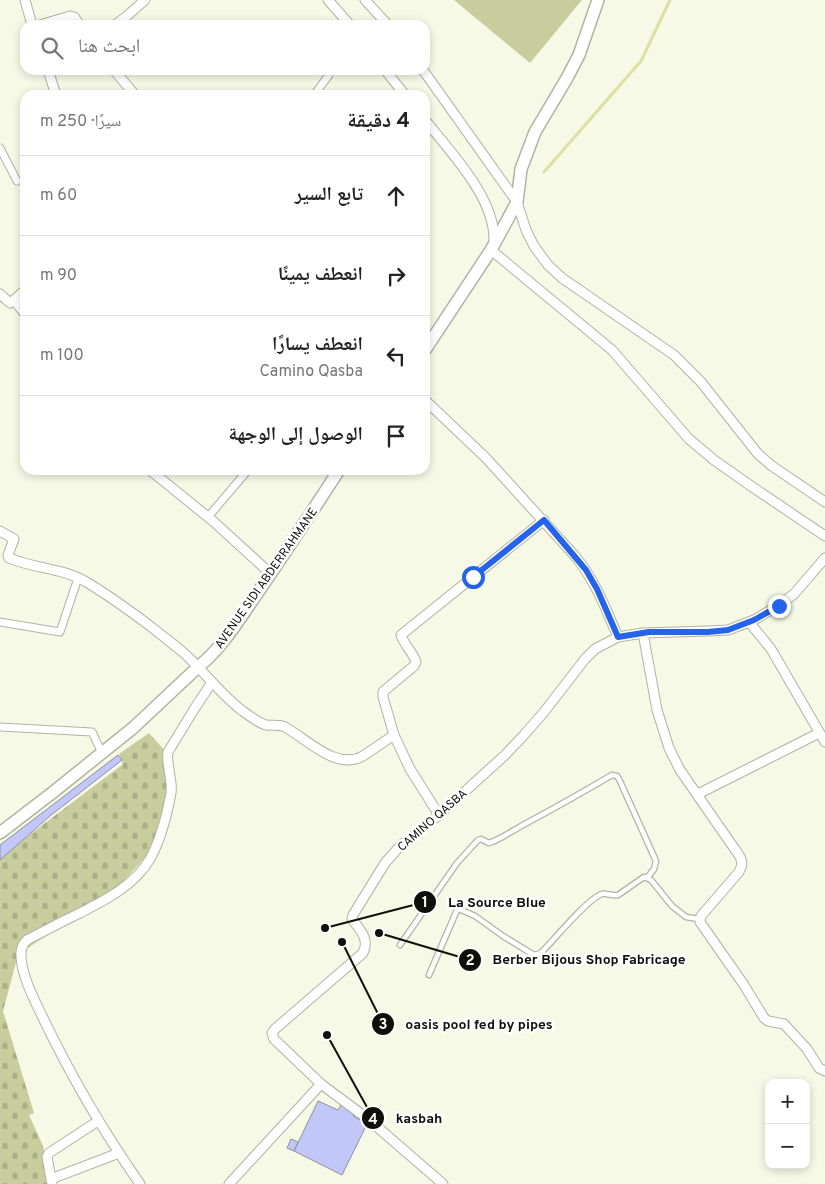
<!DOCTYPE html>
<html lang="ar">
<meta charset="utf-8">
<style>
body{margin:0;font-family:Overpass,"Noto Naskh Arabic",sans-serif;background:#f2f2f2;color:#222;direction:rtl}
.controls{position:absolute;right:15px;bottom:15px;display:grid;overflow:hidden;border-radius:10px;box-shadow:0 2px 8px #0003}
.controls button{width:45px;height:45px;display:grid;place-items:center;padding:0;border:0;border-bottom:1px solid #e0e0e0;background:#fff;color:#222;font:25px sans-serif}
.stop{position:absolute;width:15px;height:15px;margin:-11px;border:4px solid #2563eb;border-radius:50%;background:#fff}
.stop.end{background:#2563eb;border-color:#fff;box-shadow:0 1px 5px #0008}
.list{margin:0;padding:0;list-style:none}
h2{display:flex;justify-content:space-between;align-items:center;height:65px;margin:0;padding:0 20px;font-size:21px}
h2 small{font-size:16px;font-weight:400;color:#767676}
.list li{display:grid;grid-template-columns:32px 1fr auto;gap:15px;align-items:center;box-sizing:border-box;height:80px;padding:0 20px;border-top:1px solid #e0e0e0}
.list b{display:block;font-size:19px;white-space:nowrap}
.list p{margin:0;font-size:16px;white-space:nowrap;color:#767676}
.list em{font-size:16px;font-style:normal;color:#767676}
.icon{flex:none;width:28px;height:28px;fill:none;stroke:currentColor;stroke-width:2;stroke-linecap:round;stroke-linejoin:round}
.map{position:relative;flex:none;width:825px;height:1184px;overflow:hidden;direction:ltr}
.search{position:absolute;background:#fff;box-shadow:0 2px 8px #0003;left:20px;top:20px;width:410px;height:55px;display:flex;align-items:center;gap:12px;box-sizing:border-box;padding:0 18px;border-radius:15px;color:#767676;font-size:19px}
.panel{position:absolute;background:#fff;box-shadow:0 2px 8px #0003;left:20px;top:90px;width:410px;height:385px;border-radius:15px;direction:rtl}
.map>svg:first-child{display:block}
</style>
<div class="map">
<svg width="825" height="1184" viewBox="0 0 825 1184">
<defs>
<pattern id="cemetery-stones" width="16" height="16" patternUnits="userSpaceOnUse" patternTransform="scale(1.25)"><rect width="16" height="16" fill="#c8cd9e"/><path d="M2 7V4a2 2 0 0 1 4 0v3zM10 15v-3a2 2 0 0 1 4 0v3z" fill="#abaf87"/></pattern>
</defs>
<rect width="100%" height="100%" fill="#f7f9e7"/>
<polygon fill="#c8cd9e" points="454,0 582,0 530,63"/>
<polygon fill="url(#cemetery-stones)" points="149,733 165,751 170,790 157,844 121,884 18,955 3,1011 34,1113 29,1115 43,1146 50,1184 0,1184 0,859 12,848 123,764 119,754"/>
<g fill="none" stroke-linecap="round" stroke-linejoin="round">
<polyline stroke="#dbe1a0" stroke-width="3" points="544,172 641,61 670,0"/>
</g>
<g fill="#c1c7f8" stroke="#8d8f9f">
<polygon points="118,755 122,760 50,816 0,860 0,845"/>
<polygon points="318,1101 338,1110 341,1105 355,1112 353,1116 367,1124 342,1175 294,1151"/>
<polygon points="291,1139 298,1142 294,1151 287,1148"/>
</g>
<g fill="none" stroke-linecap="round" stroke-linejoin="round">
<defs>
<g id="service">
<path d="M400,945L457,863L478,840L481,839L489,843C501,839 512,831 523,825C553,809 583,792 612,775L617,776L619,779L656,861L654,869L647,878"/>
<path d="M429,975L457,910L459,909L475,916L503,936L534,955L541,953C553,941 588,898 602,894C607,893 612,896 618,895L644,877L647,878L651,880L672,906L686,917L699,919"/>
</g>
<g id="pedestrian">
<polyline points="314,95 329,75"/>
<polyline points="0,148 17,181"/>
<polyline points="208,517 248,470"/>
<polyline points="0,622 60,632 78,578"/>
<polyline points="0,727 92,732 102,753"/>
</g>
<g id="minor">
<polyline points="25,0 32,25"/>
<polyline points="328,0 350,25"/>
<polyline points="365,0 388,25"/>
<polyline points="40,25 70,16 74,17 80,25"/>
<polyline points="115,25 128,15 145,0"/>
<polyline points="48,70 56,95"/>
<polyline points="114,70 135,95"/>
<polyline points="385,70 405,95"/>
<polyline points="423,70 517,202 526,230 534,246 548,265 562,278 674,355 701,382 758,454 772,466 825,502"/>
<path d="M425,120C449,150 487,190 493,228C494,234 494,239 494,244"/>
<polyline points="491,250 612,350 689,439 714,460 751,486 825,536"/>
<polyline points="25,290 14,300 25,314"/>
<polyline points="0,294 10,303 14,300"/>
<path d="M425,400L486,458L575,556C595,580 606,609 618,637"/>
<polyline points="150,470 214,522 271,574"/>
<path d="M0,531L14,539L8,555L9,558C35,569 64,568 88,583C111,597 133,613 154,629C165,638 176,646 186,655C205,673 220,693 240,709C247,714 258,723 266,725C273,726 279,724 285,727C307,739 336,771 363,756L394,735"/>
<polyline points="749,622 771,649 825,742"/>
<path d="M643,633L657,710L669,748L680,770L734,848C740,856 745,862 739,872L701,916L700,922L744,985L764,1018L768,1021L784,1024L807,1049L819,1068L825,1071"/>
<polyline points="698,794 819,733"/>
<path d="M439,815L410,769L394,735L383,697V692L385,690L414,666L416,662C413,652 404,645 401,635L544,520"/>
<polyline points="321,1084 368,1119 443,1184"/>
<polyline points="51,1179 119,1153"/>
<polyline points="52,1184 47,1157 49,1153 98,1121"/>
<path d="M140,1184C103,1131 71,1076 43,1018C35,1001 20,973 21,953C21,947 23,944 27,940C44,931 61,922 78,914C105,900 134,886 150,859C161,839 167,815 171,793C173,780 166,765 168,752L193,711L212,682"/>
<path d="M229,1184L321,1084L274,1039L272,1033L275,1029L363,953C370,939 360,930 352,919L353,915L385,863L393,854L400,846L439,815L505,755L524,735L544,712L585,659L595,649L618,637L643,633L708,631L728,630L754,620L779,605L794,594L825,558"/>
</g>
<g id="tertiary">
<polyline points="425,350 491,250 517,202 521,169 535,132 567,78 579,55 598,0"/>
<path d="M0,833L52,793L133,728L198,667C222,648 238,621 256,595C284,554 312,512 339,470"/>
</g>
</defs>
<use href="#service" stroke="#b1b3a2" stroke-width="7"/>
<use href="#pedestrian" stroke="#b1b3a2" stroke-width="9"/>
<use href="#minor" stroke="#b1b3a2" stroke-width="11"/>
<use href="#tertiary" stroke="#b1b3a2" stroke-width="14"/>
<use href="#service" stroke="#fff" stroke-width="4.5"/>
<use href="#pedestrian" stroke="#fff" stroke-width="7"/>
<use href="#minor" stroke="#fff" stroke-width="9"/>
<use href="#tertiary" stroke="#fff" stroke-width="11"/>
</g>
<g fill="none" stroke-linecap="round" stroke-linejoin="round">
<polyline stroke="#2563eb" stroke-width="6" points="473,577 544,520 586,570 597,589 618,637 649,632 708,632 728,630 754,620 779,606"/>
</g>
<g text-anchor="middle" stroke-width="5" stroke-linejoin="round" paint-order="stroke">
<g font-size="12" fill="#0f100a" stroke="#fff">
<text transform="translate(266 578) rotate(-55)" y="4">AVENUE SIDI ABDERRAHMANE</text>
<text transform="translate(432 820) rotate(-41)" y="4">CAMINO QASBA</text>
</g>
</g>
<path fill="none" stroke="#0f100a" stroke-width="2" d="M325 928L425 902M379 933L470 960M342 942L383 1024M327 1035L373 1118"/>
<g fill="#0f100a" stroke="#fff" stroke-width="2">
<circle cx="325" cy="928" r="5"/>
<circle cx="379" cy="933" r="5"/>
<circle cx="342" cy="942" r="5"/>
<circle cx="327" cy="1035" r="5"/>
<circle cx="425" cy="902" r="12"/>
<circle cx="470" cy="960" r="12"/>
<circle cx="383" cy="1024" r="12"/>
<circle cx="373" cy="1118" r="12"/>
</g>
<g font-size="15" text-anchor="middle" font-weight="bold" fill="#fff">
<text x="425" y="907">1</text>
<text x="470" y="965">2</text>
<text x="383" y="1029">3</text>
<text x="373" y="1124">4</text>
</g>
<g font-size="14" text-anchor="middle" font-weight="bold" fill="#0f100a" stroke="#fff" stroke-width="5" stroke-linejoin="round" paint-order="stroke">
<text x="497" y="907">La Source Blue</text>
<text x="589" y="964">Berber Bijous Shop Fabricage</text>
<text x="479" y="1029">oasis pool fed by pipes</text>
<text x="419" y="1123">kasbah</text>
</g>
</svg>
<div class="controls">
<button>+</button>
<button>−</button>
</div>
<div class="stop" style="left:473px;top:577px"></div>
<div class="stop end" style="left:779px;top:606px"></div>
<div class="search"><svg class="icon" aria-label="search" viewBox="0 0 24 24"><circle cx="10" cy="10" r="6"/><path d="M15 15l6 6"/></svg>ابحث هنا</div>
<section class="panel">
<h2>4 دقيقة<small>سيرًا · 250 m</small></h2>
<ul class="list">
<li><svg class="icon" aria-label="ahead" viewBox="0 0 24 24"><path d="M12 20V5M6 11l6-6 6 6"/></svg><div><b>تابع السير</b></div><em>60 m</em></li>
<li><svg class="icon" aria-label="right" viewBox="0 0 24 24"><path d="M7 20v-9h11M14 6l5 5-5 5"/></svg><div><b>انعطف يمينًا</b></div><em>90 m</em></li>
<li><svg class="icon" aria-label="left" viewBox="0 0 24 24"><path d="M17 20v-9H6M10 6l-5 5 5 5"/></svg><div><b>انعطف يسارًا</b><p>Camino Qasba</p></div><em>100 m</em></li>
<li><svg class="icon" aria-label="arrive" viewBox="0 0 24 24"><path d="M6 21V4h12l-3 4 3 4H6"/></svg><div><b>الوصول إلى الوجهة</b></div></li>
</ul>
</section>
</div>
